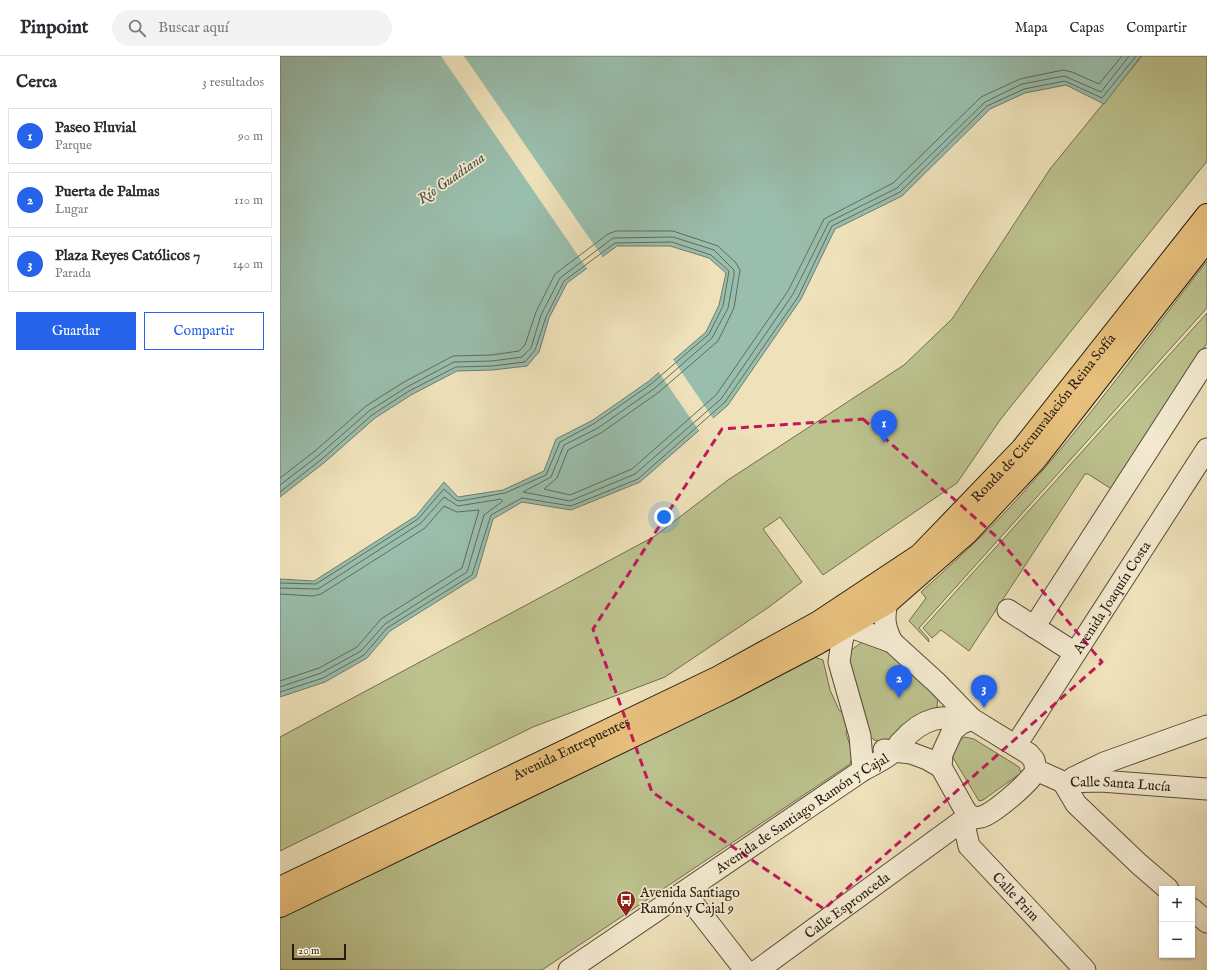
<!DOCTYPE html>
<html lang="es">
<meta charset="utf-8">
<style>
body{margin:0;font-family:"IM FELL English",serif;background:#f2f2f3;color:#2b2b33}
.controls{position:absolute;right:12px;bottom:12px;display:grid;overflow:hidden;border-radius:0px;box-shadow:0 1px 3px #0004}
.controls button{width:36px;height:36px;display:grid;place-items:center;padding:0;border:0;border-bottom:1px solid #e1e1e2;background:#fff;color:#2b2b33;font:20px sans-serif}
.scale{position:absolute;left:12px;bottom:10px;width:54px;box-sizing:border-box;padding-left:4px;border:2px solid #261b0f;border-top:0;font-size:11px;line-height:14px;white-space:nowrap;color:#261b0f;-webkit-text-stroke:3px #f5ecd3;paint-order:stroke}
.you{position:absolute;left:384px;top:461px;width:14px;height:14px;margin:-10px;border:3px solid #fff;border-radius:50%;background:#1a73e8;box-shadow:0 0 0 6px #1a73e833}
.badge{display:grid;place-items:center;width:26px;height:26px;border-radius:50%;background:#2563eb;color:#fff;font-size:13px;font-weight:700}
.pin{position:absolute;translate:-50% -33px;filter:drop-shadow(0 1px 2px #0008)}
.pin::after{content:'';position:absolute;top:21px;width:14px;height:12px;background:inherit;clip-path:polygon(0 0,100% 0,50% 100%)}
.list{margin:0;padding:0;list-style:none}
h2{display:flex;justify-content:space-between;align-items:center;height:52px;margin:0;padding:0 16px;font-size:17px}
h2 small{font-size:13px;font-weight:400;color:#7c7c81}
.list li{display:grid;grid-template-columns:26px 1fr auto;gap:12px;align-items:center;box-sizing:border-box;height:56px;margin:0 8px 8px;padding:0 8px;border:1px solid #e1e1e2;border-radius:0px}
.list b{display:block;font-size:15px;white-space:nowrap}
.list p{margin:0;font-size:13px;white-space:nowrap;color:#7c7c81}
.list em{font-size:13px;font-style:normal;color:#7c7c81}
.actions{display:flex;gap:8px;padding:12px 16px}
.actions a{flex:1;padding:9px 0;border:1px solid #2563eb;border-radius:0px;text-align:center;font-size:14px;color:#2563eb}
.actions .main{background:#2563eb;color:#fff}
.icon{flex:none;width:22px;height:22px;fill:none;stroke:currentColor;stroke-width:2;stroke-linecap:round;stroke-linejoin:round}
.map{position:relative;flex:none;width:927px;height:914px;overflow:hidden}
header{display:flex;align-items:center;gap:24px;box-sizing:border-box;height:56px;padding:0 20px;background:#fff;border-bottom:1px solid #e1e1e2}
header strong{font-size:19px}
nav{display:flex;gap:22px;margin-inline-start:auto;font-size:14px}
.search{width:280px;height:36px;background:#f2f2f3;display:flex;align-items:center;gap:10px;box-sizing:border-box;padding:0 14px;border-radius:22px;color:#7c7c81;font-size:15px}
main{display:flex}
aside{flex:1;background:#fff}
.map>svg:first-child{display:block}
</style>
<header>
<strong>Pinpoint</strong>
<div class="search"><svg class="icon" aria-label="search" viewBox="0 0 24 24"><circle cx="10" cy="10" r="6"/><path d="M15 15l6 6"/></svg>Buscar aquí</div>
<nav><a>Mapa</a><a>Capas</a><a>Compartir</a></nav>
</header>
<main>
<aside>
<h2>Cerca<small>3 resultados</small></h2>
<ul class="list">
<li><span class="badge">1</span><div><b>Paseo Fluvial</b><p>Parque</p></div><em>90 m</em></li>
<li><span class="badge">2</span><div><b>Puerta de Palmas</b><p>Lugar</p></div><em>110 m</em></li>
<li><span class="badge">3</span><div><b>Plaza Reyes Católicos 7</b><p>Parada</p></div><em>140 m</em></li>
</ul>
<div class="actions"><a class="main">Guardar</a><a>Compartir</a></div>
</aside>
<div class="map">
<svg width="927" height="914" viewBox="0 0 927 914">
<rect width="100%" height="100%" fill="#efe2bb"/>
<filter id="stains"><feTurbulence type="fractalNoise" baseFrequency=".005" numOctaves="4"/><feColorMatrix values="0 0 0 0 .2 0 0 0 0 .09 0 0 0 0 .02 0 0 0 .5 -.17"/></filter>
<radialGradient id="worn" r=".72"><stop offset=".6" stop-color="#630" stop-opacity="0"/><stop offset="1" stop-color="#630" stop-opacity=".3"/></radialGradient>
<g fill="#bcc28e" stroke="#716e4e">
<polygon points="862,0 927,0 927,105 720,364 677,427 543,519 500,461 483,473 522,526 489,551 385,621 253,671 0,795 0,681 375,480 448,424 624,309 672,263 770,113"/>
<path d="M927,205V252L639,572L648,582L649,586L629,565L646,542L641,536C675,505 710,474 741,439C808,365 866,283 927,205Z"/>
<polygon points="927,257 927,287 833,434 808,418 805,418 689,595 661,574 652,582 643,572"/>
<polygon points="582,586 600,588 658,638 657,652 607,686 594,684 588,678 567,614 570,595"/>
<polygon points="534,601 543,604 550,634 559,654 564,658 568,666 566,678 573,697 570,708 262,914 0,914 0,861 504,617"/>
<polygon points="685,681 694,683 739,711 741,717 703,744 699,745 672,700 679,684"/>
</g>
<polygon fill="#9abead" stroke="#6c7d6e" points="0,0 861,0 824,48 786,29 745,37 710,53 622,140 555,173 521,243 448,349 360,426 291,454 242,446 213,463 196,521 110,575 87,602 45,626 0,641 0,523 34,525 136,460 164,426 178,441 223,434 264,415 276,383 313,364 369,325 426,276 439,249 446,217 429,202 390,190 337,190 287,227 269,262 259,296 247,310 212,314 177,315 131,339 95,362 45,406 0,441"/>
<g fill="#efe2bb">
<polygon points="161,0 184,0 323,202 308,214"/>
<polygon points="392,302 434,364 420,376 378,315"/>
</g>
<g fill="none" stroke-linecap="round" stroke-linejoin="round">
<g stroke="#606c5e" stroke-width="1">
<polyline points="0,422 35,395 86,350 124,326 173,300 211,299 239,295 245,289 256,256 275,218 328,178 336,175 393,175 438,190 456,207 460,214 454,252 438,285 379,336 321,377 288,394 277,422 264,433 290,439 352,413 436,339 508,235 544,163 613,127 701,41 740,23 783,14 792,16 819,28 842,0"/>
<polyline points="0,429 39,399 89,355 127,331 174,306 212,305 242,301 251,292 261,259 280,222 333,182 393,181 434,194 454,214 454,219 448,252 432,282 375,332 318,372 284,389 271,421 243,436 290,445 355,418 441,343 513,238 549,166 617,132 705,46 742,28 784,20 821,36 849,0"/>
<polyline points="0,436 42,403 92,359 129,335 176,311 212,310 245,306 255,294 266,261 284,225 335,187 392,186 431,199 449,215 443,250 429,278 371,328 315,367 280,386 266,419 225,437 180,445 176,444 164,433 138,463 36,528 0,527"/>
<polyline points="0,532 38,533 141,467 164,441 178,450 221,443 223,445 204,459 187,516 105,568 81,595 41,617 0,631"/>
<polyline points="0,538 33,540 41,538 145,472 164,450 177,456 199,454 182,512 101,563 77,591 39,612 0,625"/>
<polyline points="0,636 43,622 84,599 107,572 192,519 211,459 242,442 291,450 358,423 445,346 518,241 552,170 620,136 707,50 744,33 785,25 822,42 856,0"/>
</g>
<defs>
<g id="minor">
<path d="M607,547C603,563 605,572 612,586"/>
<polyline points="728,554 795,597"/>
<polyline points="569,559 562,585 559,606 580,680 583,714"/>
<path d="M553,567L576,573L612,586L657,627L692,663L749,698L754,704L756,714C752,725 713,758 701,761C694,763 689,760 685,754L661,711L662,698L673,674L682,667L692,663"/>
<polyline points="754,571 927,303"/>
<path id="s1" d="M736,689L927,393"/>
<polyline points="604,694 631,697 647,703 661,711"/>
<path id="s2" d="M756,714L783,726L821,725L927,733"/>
<polyline points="793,722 824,707 927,670"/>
<polyline points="783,726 796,748 859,808 888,833"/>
<path id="s3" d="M689,760L685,773L689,790L805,914"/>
<polyline points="405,837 465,914"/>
<polyline points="912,853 927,866"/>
<path id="s4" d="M289,914L583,714C593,709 603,704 612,697C616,694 618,688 622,685C643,661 662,659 692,663"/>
<path id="s5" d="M478,914L689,760"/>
</g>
<g id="major">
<path id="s6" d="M0,832L439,621L539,566L640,499L742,393L927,159"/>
<polyline points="0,850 446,635 536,588 607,547 687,477 755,404 927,184"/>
</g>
</defs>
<use href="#minor" stroke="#584d3a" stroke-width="23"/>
<use href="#major" stroke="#261b0f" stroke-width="24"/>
<use href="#minor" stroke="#f5ecd3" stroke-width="21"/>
<use href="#major" stroke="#e8c17e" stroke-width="22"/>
</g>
<path fill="none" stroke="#c2185b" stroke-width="3" stroke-dasharray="8 5" stroke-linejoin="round" d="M583,363L718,482L822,606L544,853L372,736L313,573L442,373Z"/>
<defs>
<symbol id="bus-pin" viewBox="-11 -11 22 30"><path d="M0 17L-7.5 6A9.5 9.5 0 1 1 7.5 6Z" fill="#8f2418" stroke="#f5ecd3"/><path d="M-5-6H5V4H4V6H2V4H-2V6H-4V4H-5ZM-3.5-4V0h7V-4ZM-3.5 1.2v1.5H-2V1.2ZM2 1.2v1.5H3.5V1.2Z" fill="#fff"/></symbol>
</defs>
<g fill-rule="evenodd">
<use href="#bus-pin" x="335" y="833" width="22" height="30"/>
</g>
<g text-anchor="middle" stroke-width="3.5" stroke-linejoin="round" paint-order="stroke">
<g font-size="14" fill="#261b0f" stroke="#f5ecd3">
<text dy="5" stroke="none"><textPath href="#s6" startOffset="907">Ronda de Circunvalación Reina Sofía</textPath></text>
<text dy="5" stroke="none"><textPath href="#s1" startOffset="176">Avenida Joaquín Costa</textPath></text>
<text dy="5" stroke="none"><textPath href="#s6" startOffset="323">Avenida Entrepuentes</textPath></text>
<text dy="5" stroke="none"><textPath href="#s2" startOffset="87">Calle Santa Lucía</textPath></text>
<text dy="5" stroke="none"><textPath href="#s4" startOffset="281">Avenida de Santiago Ramón y Cajal</textPath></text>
<text dy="5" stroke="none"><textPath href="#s3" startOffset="100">Calle Prim</textPath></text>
<text dy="5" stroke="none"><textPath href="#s5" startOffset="110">Calle Espronceda</textPath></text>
</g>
<g font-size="14" fill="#261b0f" stroke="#f5ecd3" text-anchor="start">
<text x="360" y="841">Avenida Santiago<tspan x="360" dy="16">Ramón y Cajal 9</tspan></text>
</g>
<g font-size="15" font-style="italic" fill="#4f5446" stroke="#f5ecd3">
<text transform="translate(171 122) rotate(-35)" y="5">Río Guadiana</text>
</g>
</g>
<rect width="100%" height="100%" filter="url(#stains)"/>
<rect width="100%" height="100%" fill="url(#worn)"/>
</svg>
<div class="controls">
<button>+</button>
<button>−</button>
</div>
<div class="scale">20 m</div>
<div class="you"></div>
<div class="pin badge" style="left:604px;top:387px">1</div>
<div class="pin badge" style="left:619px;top:642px">2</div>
<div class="pin badge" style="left:704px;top:652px">3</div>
</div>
</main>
